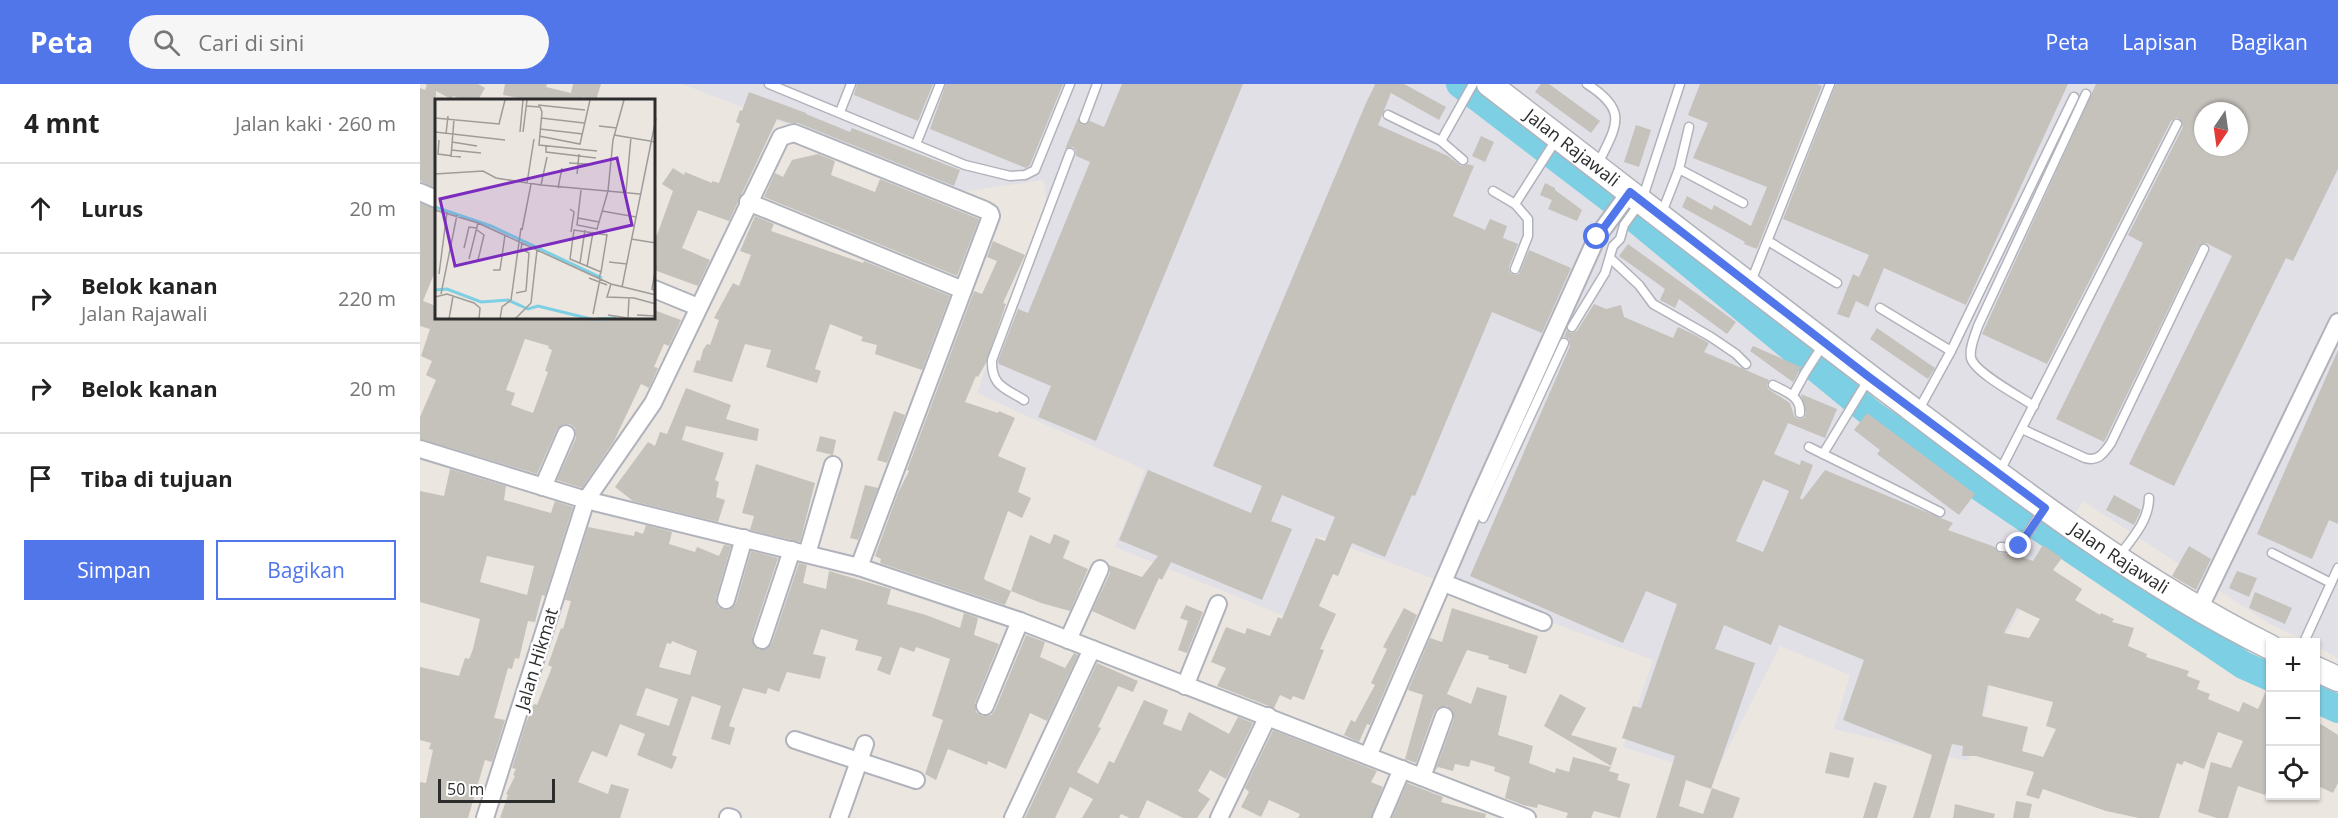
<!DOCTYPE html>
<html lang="id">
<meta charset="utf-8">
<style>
body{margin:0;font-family:"Open Sans",sans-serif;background:#f6f6f6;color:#222}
.controls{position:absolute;right:18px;bottom:18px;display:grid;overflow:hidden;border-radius:0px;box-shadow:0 2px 4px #0004}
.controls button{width:54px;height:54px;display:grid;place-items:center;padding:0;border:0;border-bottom:2px solid #e0e0e0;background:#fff;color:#222;font:30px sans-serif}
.compass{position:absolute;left:1774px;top:18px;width:54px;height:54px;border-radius:50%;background:#fff;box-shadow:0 2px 4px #0004;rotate:193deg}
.scale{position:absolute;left:18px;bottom:15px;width:117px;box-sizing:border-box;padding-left:6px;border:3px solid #2c2c2c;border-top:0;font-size:16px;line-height:21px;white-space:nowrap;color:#2c2c2c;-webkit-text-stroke:4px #fff;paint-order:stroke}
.stop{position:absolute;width:18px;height:18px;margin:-14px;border:4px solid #5076e9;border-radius:50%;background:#fff}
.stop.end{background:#5076e9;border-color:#fff;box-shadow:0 2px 6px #0008}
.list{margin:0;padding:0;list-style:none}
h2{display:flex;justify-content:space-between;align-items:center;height:78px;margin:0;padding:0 24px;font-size:26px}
h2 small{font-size:20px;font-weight:400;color:#767676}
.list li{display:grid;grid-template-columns:39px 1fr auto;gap:18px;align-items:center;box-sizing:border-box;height:90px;padding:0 24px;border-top:2px solid #e0e0e0}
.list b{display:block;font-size:22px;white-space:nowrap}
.list p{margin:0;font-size:20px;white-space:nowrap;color:#767676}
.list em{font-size:20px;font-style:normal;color:#767676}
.actions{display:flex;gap:12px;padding:18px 24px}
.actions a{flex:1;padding:14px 0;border:2px solid #5076e9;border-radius:0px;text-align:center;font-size:21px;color:#5076e9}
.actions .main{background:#5076e9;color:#fff}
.icon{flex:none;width:33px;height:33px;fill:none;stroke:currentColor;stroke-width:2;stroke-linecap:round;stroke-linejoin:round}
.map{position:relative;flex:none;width:1918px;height:734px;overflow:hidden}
header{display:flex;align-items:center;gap:36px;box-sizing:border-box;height:84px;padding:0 30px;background:#5076e9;color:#fff}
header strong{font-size:28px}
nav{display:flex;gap:33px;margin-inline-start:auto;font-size:21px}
.search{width:420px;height:54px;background:#f6f6f6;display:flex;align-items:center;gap:15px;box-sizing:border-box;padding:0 21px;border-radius:33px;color:#767676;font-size:22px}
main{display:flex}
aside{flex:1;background:#fff}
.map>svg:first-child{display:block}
</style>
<header>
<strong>Peta</strong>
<div class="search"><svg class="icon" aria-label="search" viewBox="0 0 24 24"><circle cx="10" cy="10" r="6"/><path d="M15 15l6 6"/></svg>Cari di sini</div>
<nav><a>Peta</a><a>Lapisan</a><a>Bagikan</a></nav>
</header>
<main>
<aside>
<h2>4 mnt<small>Jalan kaki · 260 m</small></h2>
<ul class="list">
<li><svg class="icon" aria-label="ahead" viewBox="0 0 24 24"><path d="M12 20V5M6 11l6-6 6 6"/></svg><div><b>Lurus</b></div><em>20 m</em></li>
<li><svg class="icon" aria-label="right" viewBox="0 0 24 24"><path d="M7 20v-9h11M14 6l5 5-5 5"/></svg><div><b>Belok kanan</b><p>Jalan Rajawali</p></div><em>220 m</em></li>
<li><svg class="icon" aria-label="right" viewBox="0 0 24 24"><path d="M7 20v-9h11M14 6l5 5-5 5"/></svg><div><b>Belok kanan</b></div><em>20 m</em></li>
<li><svg class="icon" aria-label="arrive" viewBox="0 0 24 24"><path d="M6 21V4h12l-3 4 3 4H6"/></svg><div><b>Tiba di tujuan</b></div></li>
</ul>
<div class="actions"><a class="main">Simpan</a><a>Bagikan</a></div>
</aside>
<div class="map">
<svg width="1918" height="734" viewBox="0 0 1918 734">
<rect width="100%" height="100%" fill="#ece6e0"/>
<path fill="#e1e0e6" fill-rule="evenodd" d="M262,0H1918V574L1896,562V558H1888L1850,540L1663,417L1576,568L1566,623L1548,677L1414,645L1430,591L1360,562L1294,692L1203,663L1233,576L898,452L864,532L695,463L725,386L557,309L626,115L624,96L541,108ZM1783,27H1819V63H1783Z"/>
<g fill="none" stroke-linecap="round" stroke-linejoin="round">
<g stroke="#7dcfe4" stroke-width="28">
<polyline points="1040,0 1201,123 1453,331 1823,581 1850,593"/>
<polyline points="1896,615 1918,625"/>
</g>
</g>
<g fill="#c5c1bb" fill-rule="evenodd">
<polygon points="5,0 58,0 65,4 58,16 43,16 33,12 31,15 16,7 16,104 0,97 0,4 5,6 7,1"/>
<polygon points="85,0 127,0 126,3 151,9 153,0 181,0 176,16 162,13 162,16 111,16 83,11"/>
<polygon points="437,0 513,0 498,37 434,11"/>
<polygon points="526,0 643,0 610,81 606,84 510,45"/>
<polygon points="702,0 823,0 676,357 618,333 631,302 579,280 578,277 598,225 608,229 670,78 656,72 656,67 653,63 645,65 658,34 662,41 670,37 684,43"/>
<polygon points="954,0 984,0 1026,23 1019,36 971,9 958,41 1028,72 1041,82 1048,80 1054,82 1033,132 1065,146 1070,135 1087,142 1083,154 1098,160 1089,183 1090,189 1095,191 1099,190 1109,166 1151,184 1122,249 1072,228 995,412 992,411 965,473 932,459 918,492 913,490 899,522 916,530 900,565 904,566 884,616 873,612 871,616 860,611 854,624 797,602 806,584 791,578 806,543 825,550 827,544 850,552 858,533 862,535 896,454 905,457 915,433 862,411 851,437 872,445 842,516 751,478 742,496 739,494 715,546 672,527 690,489 689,481 722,493 738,472 699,456 728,386 831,429 842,402 793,382 946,19 955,1"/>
<polygon points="1121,0 1129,0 1180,37 1171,49 1115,8"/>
<polygon points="1280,0 1397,0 1402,2 1337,165 1324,160 1325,158 1262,123 1267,112 1292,126 1294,121 1331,142 1347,103 1273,74 1288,39 1268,31"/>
<polygon points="1416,0 1648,0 1546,221 1464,184 1448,223 1436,217 1429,234 1417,230 1433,190 1439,193 1449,171 1363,135"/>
<path d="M1676,0H1918V85L1873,177L1866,174L1754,402L1709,380L1812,172L1786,159L1779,162L1684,358L1636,335L1723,159L1708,151L1763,43L1760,35L1756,34L1751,37L1627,280L1562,250ZM1783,27H1819V63H1783Z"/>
<polygon points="329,8 386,29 386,30 430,48 432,44 540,86 534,102 378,39 369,39 357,35 309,137 278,126 262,164 290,176 278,202 234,186 234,150 237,151 253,107 242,100 253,84 264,91 265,88 292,99 292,97 299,99 320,40 316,38 320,26 322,27"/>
<polygon points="1216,41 1231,46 1219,83 1204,78"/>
<polygon points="1061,52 1074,58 1065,78 1052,72"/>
<polygon points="398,70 415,77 411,91 455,108 460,95 559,135 537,192 344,113 355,89 363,93 372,76"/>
<polygon points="1125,99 1135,104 1135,106 1162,126 1157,137 1128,125 1132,116 1120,111"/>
<path d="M0,119L16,125V185L3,217L16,222V234H234V226L261,236L249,262L244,260L234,283L238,284L229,304L221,300L194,357L162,404L137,396L156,354L155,344L150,340H144L137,345L117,390L0,355V333L16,296L6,291L12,277L1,272L10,245L0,242ZM105,255L129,262L128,264L132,266L125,287L128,288L113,329L91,321L95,309L86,306Z"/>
<polygon points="335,132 354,140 351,147 443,179 444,177 530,212 502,286 455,270 457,261 441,257 443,253 410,240 395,285 401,287 397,299 346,283 351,266 325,260 312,298 273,288 277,276 280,277 283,266 287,260 290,261 299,236 294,234 313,199 319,202 331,171 320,167"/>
<polygon points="573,157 605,171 583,219 586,220 566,279 558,293 556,292 545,318 578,329 579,327 595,334 578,372 606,384 598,408 611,414 602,434 588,427 564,494 565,496 591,507 585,521 460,479 461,475 455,472 478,409 489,387 487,386 554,207 562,210 577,177 567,173"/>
<polygon points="1208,160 1316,238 1307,250 1259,215 1255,224 1240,216 1245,205 1199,172"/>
<path d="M1174,220L1186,225L1201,221L1204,233L1253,254L1258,243L1273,250L1289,259L1284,268L1349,296L1347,301L1348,305L1370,319L1374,332L1378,335L1384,334L1386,329L1381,310L1417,325L1405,354L1368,339L1354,370L1380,381L1381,376L1393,381L1380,414L1382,416L1405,386L1533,439L1528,446L1575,463L1580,469L1594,470L1613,477L1623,461L1642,474L1633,486L1662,505L1655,516L1680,531L1681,529L1694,535L1692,538L1714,544L1708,562L1727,570L1726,573L1769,587L1767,592L1780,597L1777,605L1790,610L1788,615L1819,628L1823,618L1838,625L1851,596V696L1845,711L1818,702L1808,734H1797L1778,728L1791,678L1811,684L1823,657L1798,648L1784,685L1764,677L1762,681L1757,679L1739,734H1719L1686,727L1623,705L1619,715L1606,711L1614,688L1556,672H1542L1543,662L1532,660L1510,734H1493L1512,671L1423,636L1444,576L1359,541L1351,561L1304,541L1295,565L1335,579L1291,705L1266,696L1259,722L1283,730L1292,704L1320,714L1313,734H1236L1255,672L1202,654L1213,622L1221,624L1257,520L1226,507L1203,559L1050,492L1150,262L1149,255L1144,253L1147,246L1151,249L1157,247ZM1343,396L1369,407L1343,468L1316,457ZM1597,524L1620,535L1609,554L1584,549ZM1568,601L1633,618L1626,642L1636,645L1623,673L1602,667L1608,643L1562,632Z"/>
<polygon points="1457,244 1515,284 1508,295 1450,255"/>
<polygon points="1333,262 1381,283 1373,298 1330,267"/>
<polygon points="1918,266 1918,440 1909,436 1892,475 1837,450"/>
<polygon points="266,304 311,321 306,335 339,345 337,357 266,342 262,356 304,369 295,396 299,398 296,413 305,416 298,438 213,417 195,403 228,358 235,362 240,348 247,350"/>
<polygon points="474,327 485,331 467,379 457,376"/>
<polygon points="1447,329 1555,410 1539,431 1457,370 1460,366 1434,346"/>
<polygon points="400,352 416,356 413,371 396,367"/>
<polygon points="336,380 395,399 380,458 330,446 334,432 322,429"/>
<path d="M30,385L86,402L84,416L131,429L135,417L153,423L125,512L122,511L115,538L108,537L99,575L95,574L92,585L88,584L74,634L85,636L72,678L65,676L48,734H0V698L6,699L13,666L9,665L11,659L0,656V583L39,592L45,574L49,575L53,565L60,535L0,518V407L24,412ZM67,472L114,482L107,511L60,498Z"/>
<polygon points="445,401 458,404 438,456 430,454"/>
<polygon points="1694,411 1721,426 1714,441 1686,426"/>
<path d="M226,441L252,448L249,460L275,468L277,463L299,472L304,461L311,462L296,514L298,523L304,526H309L316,519L331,467L358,474L332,553L334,562L339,566L348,564L352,559L379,479L387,481L383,499L406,505L409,487L471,505L467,520L506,531L540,544L544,529L558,534L554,551L579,560L555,619L556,628L562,632L571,631L575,626L606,551L625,558L620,573L645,584L654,569L658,571L627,637L610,629L586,685L568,677L567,681L528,665L516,696L505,690L523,636L512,632L530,575L496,563L494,568L480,563L470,591L457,586L462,573L435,566L438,556L401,545L393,570L406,573L400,595L367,588L359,608L348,604L346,610L323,604L309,642L315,644L310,661L291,655L301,622L272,612L252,671L257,673L252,685L217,671L225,650L200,640L187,673L172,667L158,698L188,710L191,700L209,705L200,734H80L88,711L86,710L95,692L93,691L96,685L92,684L106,639L114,620L117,621L132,583L128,581L141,544L143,545L151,517L145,516L168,443L214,452L215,447L223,450ZM252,557L277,567L270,591L239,583L247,559L251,560ZM226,604L258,615L249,642L216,631Z"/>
<polygon points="634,450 650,457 643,474 668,485 650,527 621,519 591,507 610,451 630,460"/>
<polygon points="1769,462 1791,475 1776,506 1752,492"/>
<polygon points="1817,487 1837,494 1829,513 1809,504"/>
<polygon points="1835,508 1872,524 1865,540 1829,524"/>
<polygon points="766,521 783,528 767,569 758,566 768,537 760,534"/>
<polygon points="984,524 997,531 950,641 947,640 939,658 924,651 931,636 935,638 955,601 951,599 967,565 963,563"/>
<polygon points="1032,524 1118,552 1106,590 1088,584 1089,581 1068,575 1069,572 1047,566 1027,610 1051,620 1057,603 1087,612 1078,651 1113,662 1109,679 1135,689 1136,684 1149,688 1153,673 1191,683 1189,687 1199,690 1197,696 1210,700 1200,734 1174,727 1171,734 1146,734 1148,729 1118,720 1117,724 1103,721 1085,714 1090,693 1074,687 1075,683 1051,676 1049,683 1035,680 1033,687 1018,683 1015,687 1034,635 1032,626 1027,622 1018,624 1014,628 996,679 985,675 1003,611 988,606 1010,554 1022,558"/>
<polygon points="677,579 718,597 713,608 698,602 678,643 681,644 657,688 678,700 689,677 694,679 724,616 748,626 743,640 761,647 769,628 809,650 818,633 833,639 806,695 790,686 778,707 790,715 777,734 763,734 727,716 719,734 710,734 701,730 699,734 662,734 673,715 650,703 635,734 605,734"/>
<polygon points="1140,610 1166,624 1151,651 1197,664 1191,682 1124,642"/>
<polygon points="1896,637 1918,651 1918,699 1913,709 1896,701"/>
<polygon points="853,646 957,687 951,698 963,703 951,734 878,734 880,730 849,716 841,733 821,723 829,708 825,704"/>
<polygon points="1410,668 1434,674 1429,694 1405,689"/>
<polygon points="1454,698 1467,702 1457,734 1443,734"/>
<polygon points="987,699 1023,713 1021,718 1066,730 1065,734 972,734"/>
<polygon points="1596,717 1612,720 1609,734 1593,734"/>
<polygon points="1535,720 1575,730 1574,734 1533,734"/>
</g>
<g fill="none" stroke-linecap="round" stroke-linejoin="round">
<defs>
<g id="lane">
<polyline points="349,0 545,81 590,92 605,91 615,86 650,0"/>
<path d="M1167,0C1211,28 1195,43 1177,82"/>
<polyline points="420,28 431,0"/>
<polyline points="968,31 1021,57 1043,76"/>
<polyline points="664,35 677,0"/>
<polyline points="1021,57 1053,0"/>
<polyline points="496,60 520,0"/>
<polyline points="1259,85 1323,119"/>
<polyline points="1073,107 1095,120 1108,135 1108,152 1095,185"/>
<polyline points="1095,120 1136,56"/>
<polyline points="1241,131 1259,85 1269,43"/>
<polyline points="1348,157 1417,199"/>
<polyline points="1190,174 1219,201 1233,220 1291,253 1316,270 1326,280"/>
<polyline points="1330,200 1410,0"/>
<polyline points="1460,224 1531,267"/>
<polyline points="1152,243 1185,189 1193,162 1200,155 1204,141 1222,116 1260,0"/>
<path d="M1353,301C1366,308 1381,312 1380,329"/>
<polyline points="1373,311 1385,289 1403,261"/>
<path d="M604,316C585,304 571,302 572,276L650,69"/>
<path d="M1614,322C1601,313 1555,289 1551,274C1549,264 1555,252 1558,242L1666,10"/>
<polyline points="1498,327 1531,267 1654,13"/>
<path d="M1602,345L1665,374C1678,378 1684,369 1691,359L1784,165"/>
<polyline points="1389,363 1520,428"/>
<polyline points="1403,370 1448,296"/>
<polyline points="1579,389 1757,40"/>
<polyline points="1063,434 1144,259"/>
<polyline points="1581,463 1593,464 1599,462 1623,426"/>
<polyline points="1852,469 1911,499"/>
<path d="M1698,473C1711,456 1729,437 1729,414"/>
<polyline points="1884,558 1918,484"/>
</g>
<g id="street">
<polyline points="0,108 16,115"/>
<polyline points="328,118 543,206"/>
<polyline points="234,205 278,223"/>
<polyline points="0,365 166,416 439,483 600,537 1107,734"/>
<polyline points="123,403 146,350"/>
<polyline points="387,470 413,381"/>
<polyline points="1024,499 1123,538"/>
<polyline points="306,516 324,454"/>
<polyline points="1779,525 1918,238"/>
<polyline points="342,556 372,466"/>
<polyline points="648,556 680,485"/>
<polyline points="765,602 798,520"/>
<polyline points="565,622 600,537"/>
<polyline points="375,656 496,696"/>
<polyline points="948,672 1057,419 1177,153 1210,108"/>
<polyline points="1002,693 1024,632"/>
<polyline points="308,733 312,734"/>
<polyline points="65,734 166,416 233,319 361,53 374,49 565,126 570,129 571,132 439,483"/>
<polyline points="419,734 445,660"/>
<polyline points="593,734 672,565"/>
<polyline points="799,734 848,632"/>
<polyline points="961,734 982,685"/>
</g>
<g id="secondary">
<path id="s1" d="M1069,0C1207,106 1345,214 1484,319C1600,407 1719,498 1850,563"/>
<polyline points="1896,585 1918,595"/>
</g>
</defs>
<use href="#lane" stroke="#b0b3bb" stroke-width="11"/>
<use href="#street" stroke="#b0b3bb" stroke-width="20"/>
<use href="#secondary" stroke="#b0b3bb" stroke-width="27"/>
<use href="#lane" stroke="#fff" stroke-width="8"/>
<use href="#street" stroke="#fff" stroke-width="16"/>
<use href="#secondary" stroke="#fff" stroke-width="24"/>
</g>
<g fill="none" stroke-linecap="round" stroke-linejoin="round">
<polyline stroke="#5076e9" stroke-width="8" points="1177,153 1210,108 1449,293 1625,424 1599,462"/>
</g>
<g text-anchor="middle" stroke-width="5" stroke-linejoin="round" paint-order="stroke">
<g font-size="18" fill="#2c2c2c" stroke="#fff">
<text dy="6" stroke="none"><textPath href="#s1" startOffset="105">Jalan Rajawali</textPath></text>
<text dy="6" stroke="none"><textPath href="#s1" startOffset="789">Jalan Rajawali</textPath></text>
<text transform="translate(117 575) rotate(-73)" y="6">Jalan Hikmat</text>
</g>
</g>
<g transform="translate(15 15)">
<rect width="220" height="220" fill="#ece6e0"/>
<path fill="none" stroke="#7dcfe4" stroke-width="3" d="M0,108L56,127L167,179M0,191L12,190L46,203L73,201L93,210L103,207L156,220M161,220L181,219"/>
<path fill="none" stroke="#9f9c98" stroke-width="1.5" d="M103,6L150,11M91,7L105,8L107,13L104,46L162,52M0,19L64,25L70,1M106,19L149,24M164,27L182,29M105,30L148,35M0,33L70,41M85,33L88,1M88,33L92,1M11,35L13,17M179,36L221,43M104,37L145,45L155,1M4,41L3,55L26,58M17,43L42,47M111,47V53L161,59M16,51L46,54M16,58L19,20M134,64L153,65M0,75L48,72L61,79L106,86L205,95M142,75L144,55M92,84L99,40M106,86L112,58M123,89L127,69M146,91L142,126L162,130L173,92L178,41L189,1M191,93L196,38M135,110L139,113L136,133M0,111L43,124L176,185L221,196M167,112L201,118M143,119L164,123M42,131L49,136L43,161M87,131L96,85M196,140L221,144M29,149L34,128L42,129M34,160L43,124M174,163L192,165M145,164L150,131M221,167L217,190L221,192M152,168L158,133M58,171H65L70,136M4,175L12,113M154,179L172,186M164,179L166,173L172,136L139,131L135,160L166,173M176,185L172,198L199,199L221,205M187,188L221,19M81,194L91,192L94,154L86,150L87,144M6,195L22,116M0,198L12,195L39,204L45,209L44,220M158,215L165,180M173,216L199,220M202,216L221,217M193,218L194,199M14,220L18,197M65,220L67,208L76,201L86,129M80,220L96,204L102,151"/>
<path fill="#7b2cbf" fill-opacity="0.15" stroke="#7b2cbf" stroke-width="3" d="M182,59L197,126L20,167L5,100Z"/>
<rect width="220" height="220" fill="none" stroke="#2c2c2c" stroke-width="3"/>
</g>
</svg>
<div class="controls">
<button>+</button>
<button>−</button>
<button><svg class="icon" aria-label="locate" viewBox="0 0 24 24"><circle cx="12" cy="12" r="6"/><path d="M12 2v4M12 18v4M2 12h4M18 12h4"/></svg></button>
</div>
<svg class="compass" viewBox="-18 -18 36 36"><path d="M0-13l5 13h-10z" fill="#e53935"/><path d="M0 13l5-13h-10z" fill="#767676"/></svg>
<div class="scale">50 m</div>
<div class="stop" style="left:1177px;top:153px"></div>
<div class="stop end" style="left:1599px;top:462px"></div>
</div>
</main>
